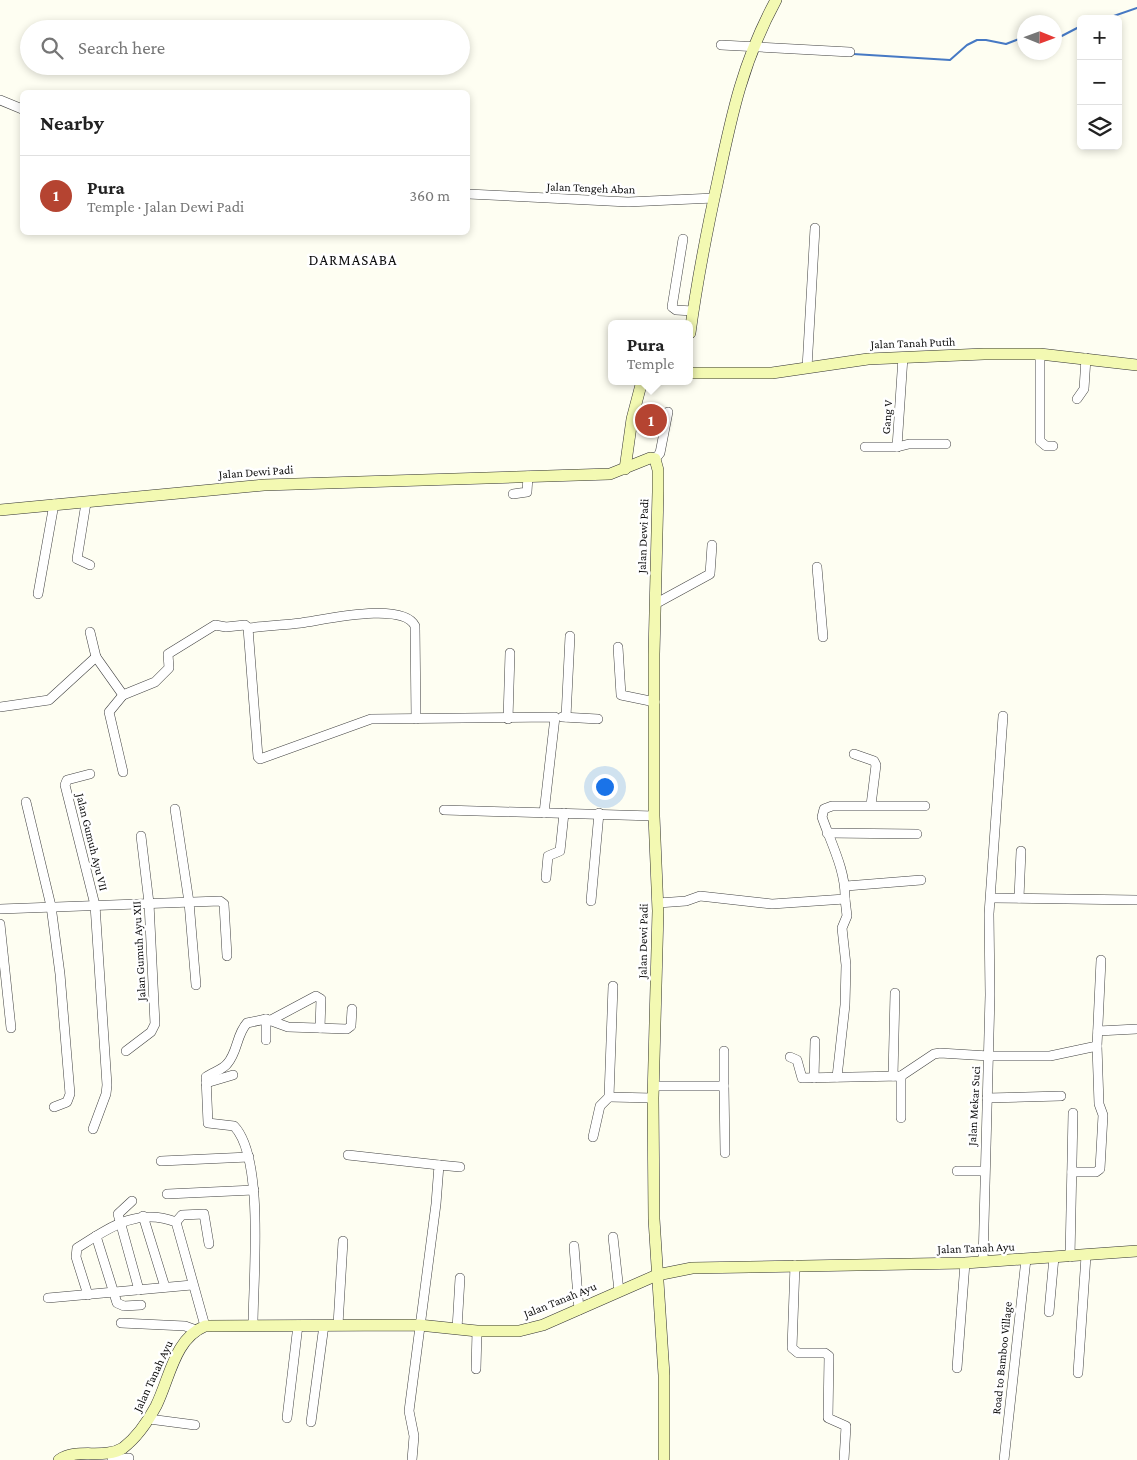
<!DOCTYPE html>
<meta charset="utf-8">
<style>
body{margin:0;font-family:"Crimson Pro",serif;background:#f6f6f6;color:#222}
.controls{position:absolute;right:15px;top:15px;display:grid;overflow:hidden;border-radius:8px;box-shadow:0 2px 8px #0003}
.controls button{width:45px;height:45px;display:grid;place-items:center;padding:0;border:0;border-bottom:1px solid #e0e0e0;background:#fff;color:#222;font:25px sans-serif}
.compass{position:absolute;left:1017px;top:15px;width:45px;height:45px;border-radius:50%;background:#fff;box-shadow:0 2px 8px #0003;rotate:91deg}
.you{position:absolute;left:604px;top:786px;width:18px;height:18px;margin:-12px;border:4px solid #fff;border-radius:50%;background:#1a73e8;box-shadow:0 0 0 8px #1a73e833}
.badge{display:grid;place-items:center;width:32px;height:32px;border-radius:50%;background:#b54431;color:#fff;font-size:16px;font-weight:700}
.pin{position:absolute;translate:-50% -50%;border:2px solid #fff;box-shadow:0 1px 5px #0006}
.popup{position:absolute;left:608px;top:320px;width:85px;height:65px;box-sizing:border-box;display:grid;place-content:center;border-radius:8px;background:#fff;filter:drop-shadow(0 1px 4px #0005);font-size:16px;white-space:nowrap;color:#767676}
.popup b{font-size:19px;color:#222}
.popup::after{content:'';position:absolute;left:50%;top:100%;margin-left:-10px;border:10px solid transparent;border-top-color:#fff}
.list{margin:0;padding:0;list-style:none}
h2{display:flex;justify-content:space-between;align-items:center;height:65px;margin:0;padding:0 20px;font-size:21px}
h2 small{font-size:16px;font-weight:400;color:#767676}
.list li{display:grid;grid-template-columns:32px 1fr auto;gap:15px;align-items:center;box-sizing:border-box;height:80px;padding:0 20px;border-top:1px solid #e0e0e0}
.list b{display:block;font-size:19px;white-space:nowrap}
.list p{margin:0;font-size:16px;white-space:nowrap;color:#767676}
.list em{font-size:16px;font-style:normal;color:#767676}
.icon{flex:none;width:28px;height:28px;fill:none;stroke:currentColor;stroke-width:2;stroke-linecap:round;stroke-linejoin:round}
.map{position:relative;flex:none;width:1137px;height:1460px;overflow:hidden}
.search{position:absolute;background:#fff;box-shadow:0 2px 8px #0003;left:20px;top:20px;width:450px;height:55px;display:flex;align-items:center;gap:12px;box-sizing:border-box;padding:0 18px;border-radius:28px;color:#767676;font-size:19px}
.panel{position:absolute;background:#fff;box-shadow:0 2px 8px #0003;left:20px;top:90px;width:450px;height:145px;border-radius:8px}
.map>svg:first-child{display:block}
</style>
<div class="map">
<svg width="1137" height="1460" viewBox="0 0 1137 1460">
<rect width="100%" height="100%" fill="#fefef2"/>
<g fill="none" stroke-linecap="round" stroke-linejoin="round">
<g stroke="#4679c4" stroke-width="2">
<polyline points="1105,19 1137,8"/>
<polyline points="1054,40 1081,26"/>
<polyline points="853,54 950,60 967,45 977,40 986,40 1006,44 1024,37"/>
</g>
<defs>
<g id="street">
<polyline points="721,45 850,52"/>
<polyline points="0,100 22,109"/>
<polyline points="468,194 628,202 714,198"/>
<polyline points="683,239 672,307 676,310 693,311"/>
<polyline points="1040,354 1040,441 1046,446 1053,446"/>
<polyline points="807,368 815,228"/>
<polyline points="1077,399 1084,389 1086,358"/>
<polyline points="865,447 897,447 903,357"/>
<polyline points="897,447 909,444 946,444"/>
<polyline points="655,459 660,453 668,412"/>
<polyline points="513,494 527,492 528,476"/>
<polyline points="86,503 77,559 90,565"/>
<polyline points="817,567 823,637"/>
<polyline points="38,594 54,504"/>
<polyline points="655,604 710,574 712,545"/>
<polyline points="248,628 258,757 260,759 371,719 555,717 544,813"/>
<polyline points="90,632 96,657"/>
<polyline points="618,647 621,695 655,702"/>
<path d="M0,707L49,700L96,657L123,695L155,682L169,668L168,654L215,625L226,627L245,625L248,628C266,626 284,625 301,623C324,620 403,601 415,626L416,719"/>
<polyline points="562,717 598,719"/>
<polyline points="566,717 570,636"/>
<polyline points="508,719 510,653"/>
<polyline points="854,754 874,761 876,765 871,805"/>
<polyline points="123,772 109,712 123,695"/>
<polyline points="90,774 67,780 65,785 95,905 107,1085 106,1094 93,1129"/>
<polyline points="26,802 51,906 60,974 70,1094 67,1102 54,1107"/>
<polyline points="175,809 189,902 196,985"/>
<polyline points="444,810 654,816"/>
<polyline points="827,833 917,834"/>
<polyline points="546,878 548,856 560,851 564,813"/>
<polyline points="846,886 921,880"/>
<polyline points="991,898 1137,900"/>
<polyline points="1019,898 1021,851"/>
<polyline points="591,901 599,813"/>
<path d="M658,903L686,901L700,896L772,904L845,899C846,871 831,843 822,817L824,809L832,806H925"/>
<polyline points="0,909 220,901 224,904 227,956"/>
<polyline points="0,924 11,1028"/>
<polyline points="613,986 609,1097 653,1098"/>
<polyline points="266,1019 266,1040"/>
<polyline points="271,1020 316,996 321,999 320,1028"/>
<polyline points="1098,1031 1137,1029"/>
<polyline points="126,1051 151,1032 155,1024 149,903 141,836"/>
<polyline points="790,1057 797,1060 802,1078 901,1076 901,1118"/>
<polyline points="893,1076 895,993"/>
<polyline points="901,1076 934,1054 940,1053 989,1056 1050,1056 1097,1046 1101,960"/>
<polyline points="837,1077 845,1005 846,965 842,928 847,916 845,899"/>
<polyline points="814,1078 815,1041"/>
<polyline points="206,1083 233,1075"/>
<polyline points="653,1086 724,1086 724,1051"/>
<polyline points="724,1086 725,1153"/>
<polyline points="987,1098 1061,1096"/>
<polyline points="593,1137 600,1106 609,1097"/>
<polyline points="348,1155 439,1165 436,1204 409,1411 414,1436 412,1460"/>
<polyline points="161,1161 249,1157"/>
<polyline points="439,1165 460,1167"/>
<polyline points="957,1171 984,1171"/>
<polyline points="1072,1172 1096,1172 1100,1169 1103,1115 1099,1104 1097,1046"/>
<polyline points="167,1194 254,1190"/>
<polyline points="132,1201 118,1214 139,1290"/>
<polyline points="143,1216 165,1287"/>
<polyline points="176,1222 182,1215 204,1214 209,1244"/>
<polyline points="96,1236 117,1303 124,1306 141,1305"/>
<polyline points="613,1237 619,1291"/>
<polyline points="574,1246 579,1310"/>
<polyline points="1070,1257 1073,1113"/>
<polyline points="983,1262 990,995 989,914 1003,716"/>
<polyline points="795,1265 792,1348 798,1353 825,1353 829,1356 828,1418 846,1426 844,1460"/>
<path d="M88,1295L76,1257L77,1248C109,1228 137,1207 176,1222L205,1326"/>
<polyline points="48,1298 192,1285"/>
<polyline points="1049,1312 1054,1257"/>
<polyline points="121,1323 185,1326 196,1330"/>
<path d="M253,1325C253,1280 265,1158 234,1126L208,1123L206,1077C213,1072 222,1070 227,1064C238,1052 236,1035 247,1023L266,1019L288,1027L347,1029L351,1026L352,1009"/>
<polyline points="338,1325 343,1241"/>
<polyline points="457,1329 460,1278"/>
<polyline points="957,1368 965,1263"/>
<polyline points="476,1369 477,1331"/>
<polyline points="1078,1373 1086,1256"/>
<polyline points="287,1418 298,1325"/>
<polyline points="149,1419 195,1425"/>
<polyline points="311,1422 324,1325"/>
<polyline points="112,1460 129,1458"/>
<polyline points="1004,1460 1026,1259"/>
</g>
<g id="secondary">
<path d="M690,333C697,281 707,230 718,180C732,113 743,61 776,0"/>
<polyline points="690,373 772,373 868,359 984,354 1040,354 1137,365"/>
<polyline points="625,469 632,419 642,381"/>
<polyline points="0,510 264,485 610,474 650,458 655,459 658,470 658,492 654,654 654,816 658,911 653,1098 654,1219 664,1375 664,1460"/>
<path d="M59,1460C77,1447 104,1460 123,1448C136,1438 148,1421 156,1406C170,1378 174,1339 205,1326L419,1325L477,1331H519L543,1325L657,1275L692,1268L965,1263L1137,1251"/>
</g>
</defs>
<use href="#street" stroke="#424242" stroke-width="10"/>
<use href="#secondary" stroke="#313131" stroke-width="12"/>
<use href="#street" stroke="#fff" stroke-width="9"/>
<use href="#secondary" stroke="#f3f9b2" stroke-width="11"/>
</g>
<g text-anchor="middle" stroke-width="5" stroke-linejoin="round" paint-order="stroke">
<g font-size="12" fill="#0f0f0f" stroke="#fff">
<text transform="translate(591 188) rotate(2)" y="4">Jalan Tengeh Aban</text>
<text transform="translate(913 343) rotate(-2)" y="4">Jalan Tanah Putih</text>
<text transform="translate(887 417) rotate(-86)" y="4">Gang V</text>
<text transform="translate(256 472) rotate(-4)" y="4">Jalan Dewi Padi</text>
<text transform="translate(643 536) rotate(-88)" y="4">Jalan Dewi Padi</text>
<text transform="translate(92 842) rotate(76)" y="4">Jalan Gumuh Ayu VII</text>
<text transform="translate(643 941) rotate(-89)" y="4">Jalan Dewi Padi</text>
<text transform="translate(139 951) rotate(-93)" y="4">Jalan Gumuh Ayu XII</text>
<text transform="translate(974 1106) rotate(-87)" y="4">Jalan Mekar Suci</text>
<text transform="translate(976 1248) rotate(-2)" y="4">Jalan Tanah Ayu</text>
<text transform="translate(560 1300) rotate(-22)" y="4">Jalan Tanah Ayu</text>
<text transform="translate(1002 1358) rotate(-84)" y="4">Road to Bamboo Village</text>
<text transform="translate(153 1376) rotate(-65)" y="4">Jalan Tanah Ayu</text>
</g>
<g font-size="15" letter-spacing="1" fill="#0f0f0f" stroke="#fff">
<text x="353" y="265">DARMASABA</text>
</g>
</g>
</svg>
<div class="controls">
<button>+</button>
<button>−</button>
<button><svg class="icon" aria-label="layers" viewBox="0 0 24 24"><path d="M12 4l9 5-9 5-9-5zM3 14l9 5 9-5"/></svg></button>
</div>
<svg class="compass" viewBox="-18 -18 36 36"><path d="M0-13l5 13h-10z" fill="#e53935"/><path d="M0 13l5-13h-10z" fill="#767676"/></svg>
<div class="you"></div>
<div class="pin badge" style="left:651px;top:420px">1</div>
<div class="popup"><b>Pura</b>Temple</div>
<div class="search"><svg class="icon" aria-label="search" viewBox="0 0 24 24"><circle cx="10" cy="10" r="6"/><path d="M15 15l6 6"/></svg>Search here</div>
<section class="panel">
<h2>Nearby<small></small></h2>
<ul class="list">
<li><span class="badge">1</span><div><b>Pura</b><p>Temple · Jalan Dewi Padi</p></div><em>360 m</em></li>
</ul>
</section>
</div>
